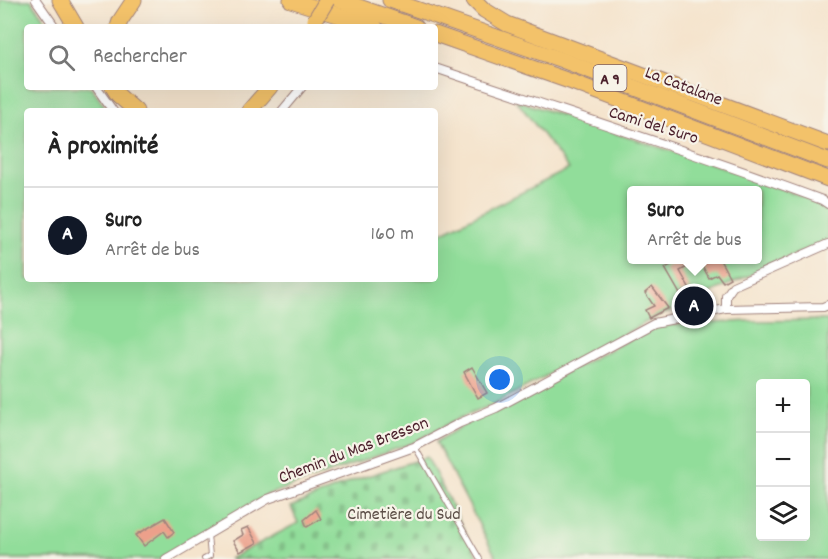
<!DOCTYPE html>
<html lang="fr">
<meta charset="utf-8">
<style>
body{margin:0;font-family:Dekko,sans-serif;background:#f6f6f6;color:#222}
.controls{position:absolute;right:18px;bottom:18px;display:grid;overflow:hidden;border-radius:6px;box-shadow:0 6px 24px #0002}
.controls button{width:54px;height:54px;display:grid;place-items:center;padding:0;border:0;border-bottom:2px solid #e0e0e0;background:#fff;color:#222;font:30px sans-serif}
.you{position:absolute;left:500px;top:380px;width:21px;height:21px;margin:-15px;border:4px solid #fff;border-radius:50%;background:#1a73e8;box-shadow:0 0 0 9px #1a73e833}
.badge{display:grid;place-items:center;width:39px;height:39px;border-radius:50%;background:#111827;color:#fff;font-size:20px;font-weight:700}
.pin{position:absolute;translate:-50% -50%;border:3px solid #fff;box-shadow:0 2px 6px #0006}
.popup{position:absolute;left:627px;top:186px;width:135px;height:78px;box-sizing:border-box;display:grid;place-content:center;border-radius:6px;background:#fff;filter:drop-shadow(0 2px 4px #0005);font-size:20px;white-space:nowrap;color:#767676}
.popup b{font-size:22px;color:#222}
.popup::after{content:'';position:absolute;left:50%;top:100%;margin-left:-12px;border:12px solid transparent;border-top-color:#fff}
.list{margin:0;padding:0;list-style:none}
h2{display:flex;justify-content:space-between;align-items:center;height:78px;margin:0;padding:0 24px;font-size:26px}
h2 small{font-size:20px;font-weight:400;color:#767676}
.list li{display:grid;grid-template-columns:39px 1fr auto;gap:18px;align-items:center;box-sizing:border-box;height:96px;padding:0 24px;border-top:2px solid #e0e0e0}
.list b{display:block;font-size:22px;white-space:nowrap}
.list p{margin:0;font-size:20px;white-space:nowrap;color:#767676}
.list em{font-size:20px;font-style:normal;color:#767676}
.icon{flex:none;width:33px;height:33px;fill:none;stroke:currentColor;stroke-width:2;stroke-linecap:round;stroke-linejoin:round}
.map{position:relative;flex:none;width:828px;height:559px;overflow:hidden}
.search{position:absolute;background:#fff;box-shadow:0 6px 24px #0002;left:24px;top:24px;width:414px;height:66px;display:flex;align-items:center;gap:15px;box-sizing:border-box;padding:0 21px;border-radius:6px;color:#767676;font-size:22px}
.panel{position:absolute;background:#fff;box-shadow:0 6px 24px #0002;left:24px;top:108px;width:414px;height:174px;border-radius:6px}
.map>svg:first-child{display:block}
</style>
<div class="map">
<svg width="828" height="559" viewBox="0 0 828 559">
<defs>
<pattern id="cemetery-stones" width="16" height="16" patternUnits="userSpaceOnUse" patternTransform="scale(1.5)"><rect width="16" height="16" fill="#91dd9a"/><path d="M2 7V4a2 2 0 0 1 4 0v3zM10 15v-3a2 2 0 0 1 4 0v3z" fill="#7fbd85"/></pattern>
</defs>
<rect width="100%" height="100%" fill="#f7f3e8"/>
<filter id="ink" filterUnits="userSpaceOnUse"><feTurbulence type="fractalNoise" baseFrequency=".0167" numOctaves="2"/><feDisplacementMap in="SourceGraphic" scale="12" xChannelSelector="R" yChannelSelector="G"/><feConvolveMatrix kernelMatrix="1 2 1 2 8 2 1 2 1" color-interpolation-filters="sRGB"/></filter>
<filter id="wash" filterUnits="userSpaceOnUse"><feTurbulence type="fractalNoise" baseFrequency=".008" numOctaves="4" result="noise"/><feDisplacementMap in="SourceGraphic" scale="24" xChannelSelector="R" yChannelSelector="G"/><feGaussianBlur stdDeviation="1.35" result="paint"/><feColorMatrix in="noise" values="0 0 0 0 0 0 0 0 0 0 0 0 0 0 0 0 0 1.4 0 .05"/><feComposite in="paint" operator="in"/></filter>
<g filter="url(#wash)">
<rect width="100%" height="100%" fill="#f5e4cd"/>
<g fill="#91dd9a" stroke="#6e7e62" stroke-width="1.5" fill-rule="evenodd">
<path d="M0,0H31L50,27H27V87H91L108,111H27V279H435V236L569,169L516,100L608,131L716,165L820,203L828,209V240L652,319L494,404L458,419L413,443L267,495L158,559H0ZM631,190H757V260H631Z"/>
<path d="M828,320V559H497L436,442L462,426L655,326L750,321ZM760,384H806V536H760Z"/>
</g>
<polygon fill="url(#cemetery-stones)" stroke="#6e7e62" stroke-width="1.5" points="427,457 479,559 229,559 298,523 291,507 352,481"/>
<g id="blocks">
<g fill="#eca08b">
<polygon points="680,260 720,260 730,278 723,282 717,274 709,278 699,260 680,271 690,289 680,294 665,268"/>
<polygon points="652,287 668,308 649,318 645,310 654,306 645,293"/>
<polygon points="472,367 487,393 478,398 464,372"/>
<polygon points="316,510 321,519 307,527 304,520"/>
<polygon points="165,518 174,532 168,537 164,531 144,546 136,535"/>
<polygon points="248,527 257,543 240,552 233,541 243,535 241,530"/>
</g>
</g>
</g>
<g filter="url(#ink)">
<use href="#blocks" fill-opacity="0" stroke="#a0827c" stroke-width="1.5"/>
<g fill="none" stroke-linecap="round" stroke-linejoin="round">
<defs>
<g id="service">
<polyline points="415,447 480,559"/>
<polyline points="204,559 210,556 208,535"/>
</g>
<g id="minor">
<polyline points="36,0 55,27"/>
<path d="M435,68C564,112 694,152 822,200L828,204"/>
<polyline points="96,87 113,111"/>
<polyline points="282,111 302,87"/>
<polyline points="726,309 726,296 733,286 828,244"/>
<polyline points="166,559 268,499 414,447 460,423 496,408 654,323 726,309 823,307 828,305"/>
</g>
<g id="motorway">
<polyline points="60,0 76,27"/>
<polyline points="291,0 375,27"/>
<polyline points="339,0 416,27"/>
<polyline points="390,0 562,60 828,161"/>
<polyline points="474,0 484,10 507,24 828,144"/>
<polyline points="118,27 120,21 134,0"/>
<polyline points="435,34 572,82 828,179"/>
<polyline points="113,87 118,95 136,111"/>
<polyline points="249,111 270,87"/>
</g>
</defs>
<use href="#service" stroke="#a0827c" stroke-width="6"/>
<use href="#minor" stroke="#a0827c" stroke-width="10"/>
<use href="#motorway" stroke="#a0827c" stroke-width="17"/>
<use href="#service" stroke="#fff" stroke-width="4"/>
<use href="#minor" stroke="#fff" stroke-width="8"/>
<use href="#motorway" stroke="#f3c26a" stroke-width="15"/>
<defs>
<polyline id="motorway-bridge" points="315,20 327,0"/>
</defs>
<use href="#motorway-bridge" stroke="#a0827c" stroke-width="17" stroke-linecap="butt"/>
<use href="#motorway-bridge" stroke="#f3c26a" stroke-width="15"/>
</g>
</g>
<g text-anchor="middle" stroke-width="4.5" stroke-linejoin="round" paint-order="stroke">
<rect fill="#f7f3e8" stroke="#7e5f64" stroke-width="1.5" x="593.5" y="65" width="33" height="26" rx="4.5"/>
<g font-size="16" font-weight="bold" fill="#4a1f2b">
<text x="610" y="84">A 9</text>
</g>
<g font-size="18" fill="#4a1f2b" stroke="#f7f3e8">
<text transform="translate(684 85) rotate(21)" y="6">La Catalane</text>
<text transform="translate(654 124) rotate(17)" y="6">Cami del Suro</text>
<text transform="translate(353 449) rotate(-21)" y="6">Chemin du Mas Bresson</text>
</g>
<g font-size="18" fill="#5c4e47" stroke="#f7f3e8">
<text x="404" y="519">Cimetière du Sud</text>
</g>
</g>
</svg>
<div class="controls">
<button>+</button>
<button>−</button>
<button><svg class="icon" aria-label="layers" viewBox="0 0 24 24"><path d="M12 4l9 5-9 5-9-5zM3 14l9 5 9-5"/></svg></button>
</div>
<div class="you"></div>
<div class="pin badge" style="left:694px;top:306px">A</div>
<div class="popup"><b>Suro</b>Arrêt de bus</div>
<div class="search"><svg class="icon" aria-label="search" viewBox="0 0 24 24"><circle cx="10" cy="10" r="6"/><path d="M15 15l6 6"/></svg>Rechercher</div>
<section class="panel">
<h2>À proximité<small></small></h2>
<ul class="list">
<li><span class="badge">A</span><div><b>Suro</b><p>Arrêt de bus</p></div><em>160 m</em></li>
</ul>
</section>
</div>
